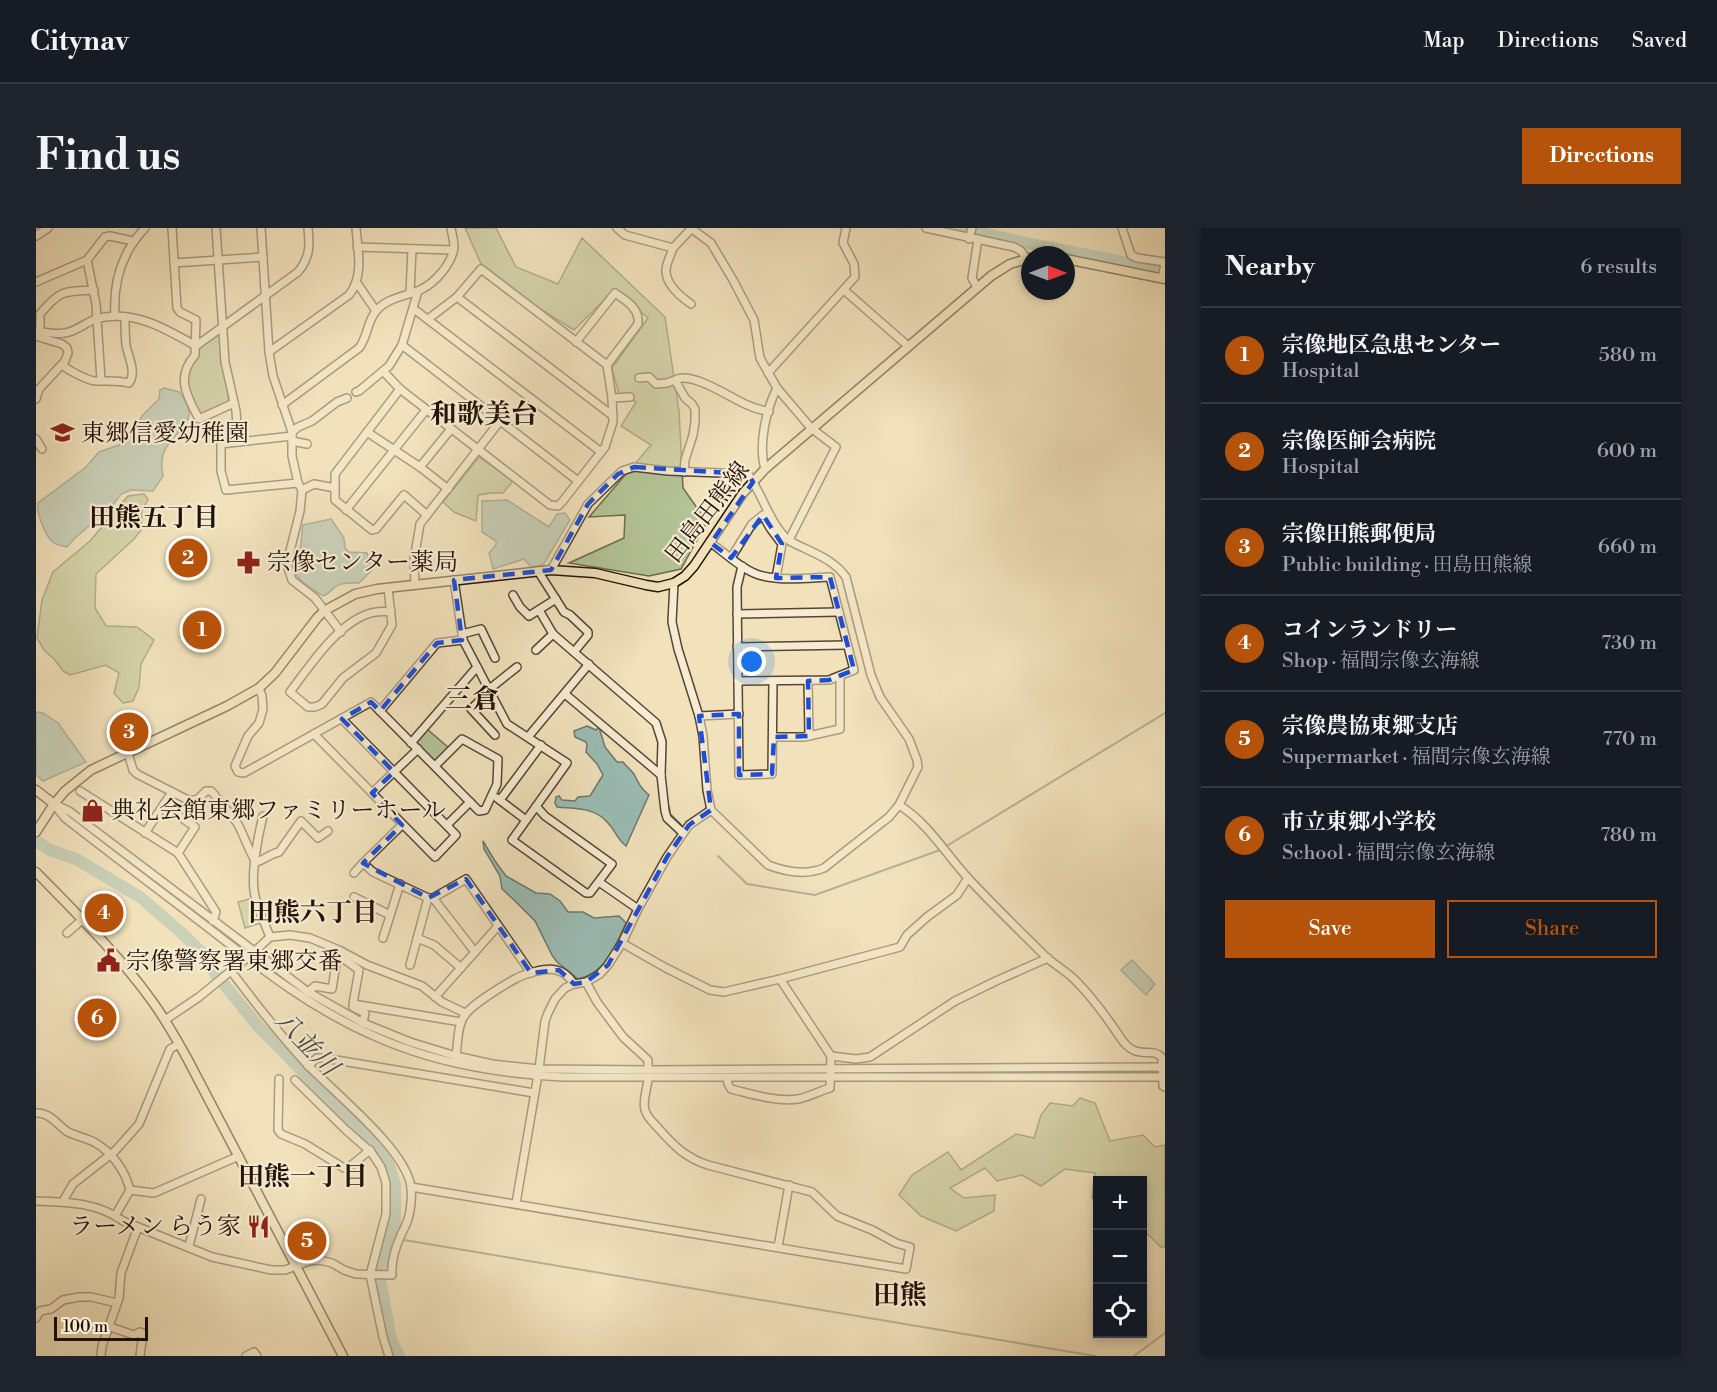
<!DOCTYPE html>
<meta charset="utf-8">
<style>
body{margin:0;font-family:"Libre Bodoni","Noto Serif JP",serif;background:#20242c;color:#f1f3f6}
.controls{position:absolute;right:18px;bottom:18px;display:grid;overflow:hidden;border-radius:0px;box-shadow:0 3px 9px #0003}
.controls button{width:54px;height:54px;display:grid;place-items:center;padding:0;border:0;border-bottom:2px solid #363941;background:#171b24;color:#f1f3f6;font:30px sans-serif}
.compass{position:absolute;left:985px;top:18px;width:54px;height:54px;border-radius:50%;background:#171b24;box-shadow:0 3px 9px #0003;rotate:90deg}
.scale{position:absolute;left:18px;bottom:15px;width:94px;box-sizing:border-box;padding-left:6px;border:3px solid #231207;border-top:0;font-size:16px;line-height:21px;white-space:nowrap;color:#231207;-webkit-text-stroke:4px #f6ecd3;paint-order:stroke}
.you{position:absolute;left:716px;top:434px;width:21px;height:21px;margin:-15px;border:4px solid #fff;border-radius:50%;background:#1a73e8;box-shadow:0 0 0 9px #1a73e833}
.badge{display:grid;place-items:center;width:39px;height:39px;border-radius:50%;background:#b45309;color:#fff;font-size:20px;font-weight:700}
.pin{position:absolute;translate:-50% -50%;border:3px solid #fff;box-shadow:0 2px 6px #0006}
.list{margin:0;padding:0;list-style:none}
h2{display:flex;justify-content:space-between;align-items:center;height:78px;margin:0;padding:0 24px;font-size:26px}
h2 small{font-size:20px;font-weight:400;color:#9ea1a6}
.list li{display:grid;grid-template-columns:39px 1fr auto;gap:18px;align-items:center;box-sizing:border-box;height:96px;padding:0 24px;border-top:2px solid #363941}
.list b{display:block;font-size:22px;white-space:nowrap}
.list p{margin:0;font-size:20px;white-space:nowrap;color:#9ea1a6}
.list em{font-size:20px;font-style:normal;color:#9ea1a6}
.actions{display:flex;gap:12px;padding:18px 24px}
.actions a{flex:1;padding:14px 0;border:2px solid #b45309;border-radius:0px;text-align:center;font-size:21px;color:#b45309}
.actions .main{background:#b45309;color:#fff}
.icon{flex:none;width:33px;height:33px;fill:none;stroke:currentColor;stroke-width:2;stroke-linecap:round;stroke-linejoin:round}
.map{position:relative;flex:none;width:1129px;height:1128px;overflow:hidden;border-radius:0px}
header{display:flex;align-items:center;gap:36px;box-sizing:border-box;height:84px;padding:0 30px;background:#171b24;border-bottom:2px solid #363941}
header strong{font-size:28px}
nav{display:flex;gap:33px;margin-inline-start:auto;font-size:21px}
.intro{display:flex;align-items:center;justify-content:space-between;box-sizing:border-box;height:144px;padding:0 36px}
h1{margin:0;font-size:42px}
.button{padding:15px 27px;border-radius:0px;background:#b45309;color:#fff;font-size:21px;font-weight:700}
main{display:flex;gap:36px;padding:0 36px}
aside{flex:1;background:#171b24;border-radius:0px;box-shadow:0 3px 9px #0003}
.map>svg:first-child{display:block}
</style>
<header>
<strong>Citynav</strong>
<nav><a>Map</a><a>Directions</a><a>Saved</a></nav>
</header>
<div class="intro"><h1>Find us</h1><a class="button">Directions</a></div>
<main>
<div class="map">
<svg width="1129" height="1128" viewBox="0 0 1129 1128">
<rect width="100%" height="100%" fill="#f1e2bc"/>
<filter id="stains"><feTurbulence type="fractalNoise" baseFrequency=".00333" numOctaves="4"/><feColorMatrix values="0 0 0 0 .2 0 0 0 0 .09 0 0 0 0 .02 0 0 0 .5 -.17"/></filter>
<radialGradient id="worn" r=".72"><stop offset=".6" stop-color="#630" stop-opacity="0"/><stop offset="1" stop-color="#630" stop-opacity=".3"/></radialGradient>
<g fill="#b3c496" stroke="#6b6b4e" stroke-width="1.5">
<polygon points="429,0 460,0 480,39 522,56 546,10 629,89 643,183 647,260 671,294 645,341 613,348 533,335 588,310 589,287 553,289 615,217 585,198 600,174 583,166 576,140 612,90 579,61 538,102 501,79 446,38"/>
<polygon points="182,107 184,108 193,175 165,188 151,161 154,137 163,119"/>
<polygon points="443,229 477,253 467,265 456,265 442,267 440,293 418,284 407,274"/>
<polygon points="108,266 112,271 106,283 105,302 98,311 60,346 59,380 70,398 101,399 118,412 105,436 103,459 97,473 87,475 78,465 83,445 70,437 34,447 27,443 19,432 8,422 1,410 6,372 17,344 54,313 92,268"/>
<polygon points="391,501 413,520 400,533 397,534 379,515 380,513"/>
<polygon points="217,670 225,695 209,700 202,674"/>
<polygon points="1044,870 1059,875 1074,913 1107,907 1119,919 1129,917 1129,1019 1125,1019 1107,1002 1106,952 1062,952 1061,973 1056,970 1059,945 1029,941 1005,958 986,947 961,953 949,940 914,960 928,970 959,967 958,983 920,1003 885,988 863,967 876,947 912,924 925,942 980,906 998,910 1005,887 1014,875 1037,878"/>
</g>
<g fill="#9bbdb6" stroke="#6b7970" stroke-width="1.5">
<path d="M128,160L143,164C148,171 153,177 153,185C153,206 119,210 127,248L117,263L95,262L85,266L75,279L39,310L31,319C27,318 20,317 17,314C9,308 0,284 2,275L50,239L63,224L83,217L97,206L106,188L123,171L124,162Z"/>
<polygon points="471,272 513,299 521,286 529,285 534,292 507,337 495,339 488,331 457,341 453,325 460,317 460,313 446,304 446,273"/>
<path d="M295,291L308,310L309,320L313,324L331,325L336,342L323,355C315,355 306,354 299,359C294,363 293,366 287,368C275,359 255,352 258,334C258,328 262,325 264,321C266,315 265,304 267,297Z"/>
<polygon points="0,484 7,485 22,495 50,534 7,553 0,547"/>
<path d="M551,498L560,502L563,499L569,519L581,534H587C590,538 595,542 598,546C602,554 605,561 613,567L590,618C580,610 580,603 572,595C559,579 539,581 521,579L519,575L520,569L523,568L526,572L539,573L542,569L554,568L567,547L561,536L550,524L551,517L550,514L539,509L538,503Z"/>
<path d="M447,613L459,633L470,648L500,665L514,666L524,673L532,684H547L558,690L583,688L590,695C579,718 570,745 542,751L521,734L516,727L499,693L478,672L466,661L464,648L448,621Z"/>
<polygon points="1096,732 1119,756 1110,767 1085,742"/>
</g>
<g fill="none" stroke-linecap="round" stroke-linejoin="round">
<g stroke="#6b7970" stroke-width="2">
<polyline points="633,579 634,586 646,598"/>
<polyline points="909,619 1129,485"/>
<polyline points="682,628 711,656 779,667 904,622"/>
<polyline points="368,1012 1059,1128"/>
<polyline points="1098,1128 1129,1105"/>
</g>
<g stroke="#9bbdb6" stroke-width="12">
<polyline points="923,0 1000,17 1129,42"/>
<polyline points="0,613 14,622 40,631 104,669 148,707 165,724 179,745 221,797 338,916 353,937 359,957 359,994 344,1051 355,1112 363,1128"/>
</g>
<defs>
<g id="minor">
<path d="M136,0L141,80L144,84L160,92L159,127C139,150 151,168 163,191L198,175"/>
<polyline points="180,0 189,134 200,183 202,214"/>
<polyline points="225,0 233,124 237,148 256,204 256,228 262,255 266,262 264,283 252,331 252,340 256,352 279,370 305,404"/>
<polyline points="581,0 589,7 637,20 656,0"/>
<polyline points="890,0 978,19 985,23 991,31"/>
<polyline points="1086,0 1095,27 1101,30 1129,34"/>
<polyline points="656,1 675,15 697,52 718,92 724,130 741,160 775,200 800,219 753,312"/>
<polyline points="0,8 12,0"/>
<polyline points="933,11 936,0"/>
<polyline points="321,19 417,22"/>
<path d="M637,20C635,27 629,37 630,44C631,58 645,69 655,76"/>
<polyline points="51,32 60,76 65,152"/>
<polyline points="138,35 227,29"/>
<polyline points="1126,50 1129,36"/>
<polyline points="0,54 51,32 69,9 74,8 97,13"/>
<polyline points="321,55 340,83"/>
<polyline points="941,59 936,50 942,11"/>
<polyline points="808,62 872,118"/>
<polyline points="374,65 376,21"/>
<polyline points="421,69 577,188"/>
<polyline points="378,81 565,224"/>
<path d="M79,87C77,55 86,24 109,0"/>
<path d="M0,103C9,104 20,107 28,105C41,104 50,93 63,90C99,82 130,101 160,118"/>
<path d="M4,103V86C24,62 28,63 58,62"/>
<polyline points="0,108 26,116 31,120 32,125 29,133 3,161 0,171"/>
<path d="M540,114L579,65C590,73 604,80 602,96L571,137"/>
<polyline points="366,117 542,253"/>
<path d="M160,118L262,44C274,29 274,18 272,0"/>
<path d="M233,124L313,67C328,48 322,23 320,0"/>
<path d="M26,137C32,142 52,153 60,153C72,153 82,152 93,155C101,144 92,129 90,117C89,108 89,98 89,89"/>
<polyline points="347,143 364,161 514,277 522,278 526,274 569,219 577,194 576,170 571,137 445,41 421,69 392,91"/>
<polyline points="732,145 819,49 818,36 807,15 810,0"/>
<polyline points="603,150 613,149 620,156 631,155 639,152"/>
<polyline points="364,161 299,246 299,272 336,302 340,301 368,267 391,287"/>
<polyline points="320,164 323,163 353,138 366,117 382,63"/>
<polyline points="576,170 594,169"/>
<path d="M246,177L323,120C332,109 331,92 341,82C351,70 370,68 384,62C399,55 416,36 418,19C418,13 416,6 415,0"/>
<polyline points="256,204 262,199 276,193 301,174 311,170"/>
<polyline points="331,204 384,239 412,261"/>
<polyline points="256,208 185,216 185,243 190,262 262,255"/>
<polyline points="0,211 6,221"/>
<polyline points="256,213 271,216"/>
<polyline points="384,239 415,201"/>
<path d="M729,241C722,217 730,182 741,160"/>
<path d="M648,244L649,232L657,207L659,194V181L656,176L649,170L639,152C656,142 697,172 714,178C720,181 727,182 733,184"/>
<polyline points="266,262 278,256 299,260"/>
<polyline points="310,282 390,182"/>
<path d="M675,315C689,325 710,345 727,348C748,353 772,350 794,349L818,442L793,452L702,453"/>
<polyline points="695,330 716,296 727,287 734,300 746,316 740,350"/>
<polyline points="706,338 701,359 703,547 736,546 737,453"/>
<path d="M515,342L552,276L586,243L598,239L632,243L712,246C726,266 734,295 751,311C756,315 762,317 768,320C785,328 799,334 810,349L835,447L844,469L873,511L881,532L882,539L863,577L853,589L788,640C771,647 750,644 732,637L675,582L671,562L667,508L663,488L642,421L636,394L638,355"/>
<polyline points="502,343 528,384 534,387 552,404 552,407 538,424"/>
<polyline points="418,352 427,412 471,496 531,535 476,612 550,665 554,665 576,636 509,588 500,578"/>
<polyline points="379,356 378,332 384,296 464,193"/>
<path d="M352,360L356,397L340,425L307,450L286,476L279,479H272L254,464C273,439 301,396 332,386C339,383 347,384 355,383"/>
<polyline points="477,367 484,379 493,388 520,371"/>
<polyline points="503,382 517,406 620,495 626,514 625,547 629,583 631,590 647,605"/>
<polyline points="701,386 803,384"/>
<polyline points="426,406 445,401 459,430"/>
<polyline points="701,419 811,417"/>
<polyline points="500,422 517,406"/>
<polyline points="772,453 773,508"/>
<polyline points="223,460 226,468 227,481 223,495 212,508 199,538 202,544 208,545 335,474 434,574 443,583 449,582 461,556 462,531 426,511 399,538"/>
<polyline points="452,460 456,459 481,439"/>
<polyline points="454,463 435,481 459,507"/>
<polyline points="529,466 625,547"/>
<polyline points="344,483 401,415 427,412"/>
<polyline points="663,488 703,486"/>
<polyline points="278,506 399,629 420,607 306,491"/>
<polyline points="492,509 553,436"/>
<polyline points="738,509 768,509 804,501 804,448"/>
<polyline points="375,515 441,439"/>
<path d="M92,525L97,542L101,546L154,573L162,571L170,563H175C181,568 182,574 187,578C207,596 207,613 220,634"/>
<polyline points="44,563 142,625 180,684 177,693"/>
<polyline points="336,565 382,521"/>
<polyline points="461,570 490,592"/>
<polyline points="464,572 505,517"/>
<path d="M18,576L29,590C75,626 123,662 170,698C225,741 280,784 345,811C403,836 464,846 527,849H1129"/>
<polyline points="20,577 33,583 272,764 327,795 374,814 420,828 456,836 503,841 612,842 1129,839"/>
<polyline points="127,577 159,599 142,625"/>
<path d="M863,577C891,594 910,626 932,650C957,677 984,703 1010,729C1019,737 1030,743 1039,752C1057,770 1070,788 1084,809C1100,835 1116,817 1126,830L1127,858L1129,859"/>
<path d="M227,588C222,608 214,648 219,668C222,682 229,696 234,709"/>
<polyline points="366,597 327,635 337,644 392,670 397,670 430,651 495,745"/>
<polyline points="411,597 434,574"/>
<polyline points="109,605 136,564"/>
<path d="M220,634C226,633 234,626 243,624L265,593L282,610L292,603"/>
<polyline points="318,645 327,635"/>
<polyline points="563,654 602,681"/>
<polyline points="318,669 354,687"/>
<polyline points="397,670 439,724"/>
<polyline points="31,705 46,692"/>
<polyline points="347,710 364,656"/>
<polyline points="381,710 398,717 425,740"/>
<polyline points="586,715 630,740 674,762 688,764 744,751 864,719 871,707 891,689 921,667 932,650"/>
<polyline points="302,727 323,742 317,776 425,794"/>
<polyline points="374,737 392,670"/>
<polyline points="550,754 561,774 587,809 612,832 612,842"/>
<polyline points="272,764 279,758 296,761 302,724"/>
<polyline points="399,769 462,698"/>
<polyline points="317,779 329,785 327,795"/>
<polyline points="129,792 163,769 218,724 234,709 254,707 274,710 303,722 331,737 386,758 406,774 429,785"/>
<path d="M420,828C422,816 421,797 429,787C435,777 468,757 479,751C488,746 510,739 520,742C527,743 534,750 538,756"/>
<polyline points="795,828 820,831 834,829 919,773 960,753 1012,730"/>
<polyline points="272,838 281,830 288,830 498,865"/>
<path d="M691,849L692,856L695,861C716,866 740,874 762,871C773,869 783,863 794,860L795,828L744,751"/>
<polyline points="243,851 242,902 245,906 269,916 308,940 312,940 334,922"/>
<polyline points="259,852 310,902 335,924 345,939 350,955 350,986 334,1047 347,1109 353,1128"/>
<path d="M0,885C14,884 21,897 32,904C40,908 50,910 58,914C76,924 89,942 94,962L79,988"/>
<path d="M375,959L870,1041L874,1019L860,1015L836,1002L801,988L776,964L672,937C650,930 638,918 623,901C618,895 611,890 609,882C606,872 612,860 612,849"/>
<polyline points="94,962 118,965 203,928"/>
<path d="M0,973C30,974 61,974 87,993L176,1029L235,1042H249L273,1033L283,1032L296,1035L308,1042L320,1046L356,1047C355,1033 359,1020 365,1007C367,1002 371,996 372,991C375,982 376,968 375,959C370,921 297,864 270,835C243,806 219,775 195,743"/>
<polyline points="27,973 37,956 79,923 103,896 134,821 143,816"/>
<polyline points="480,975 503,841 509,793 512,785 519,771 529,760 538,756 550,754 564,746 572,737 586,715 602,681 631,629 653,597 675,582"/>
<polyline points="153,1018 165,971"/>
<polyline points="742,1019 753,957"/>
<polyline points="0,1090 4,1083 15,1081 27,1072 43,1069 55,1069 81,1075"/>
<polyline points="74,1099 98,1107 104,1104 107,1105 104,1128"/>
<polyline points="65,1128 66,1118 83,1070 85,1045 102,999"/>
<polyline points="210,1128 218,1124 221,1128"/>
</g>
<g id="major">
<polyline points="1030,31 1129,51"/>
<polyline points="0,562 18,576"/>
<polyline points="0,604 18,576 29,563 55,542 191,478 223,460 239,445 281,390 288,383 319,366 341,361 515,342 559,345 610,357 622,359 638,355 649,348 658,338 707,265 729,241 955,48 974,36 994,30"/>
<path d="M0,644C40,685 83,727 116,773C130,792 141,812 152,832L307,1128"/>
</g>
</defs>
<use href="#minor" stroke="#564634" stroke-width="10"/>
<use href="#major" stroke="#231207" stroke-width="11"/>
<use href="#minor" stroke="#f6ecd3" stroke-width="7"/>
<use href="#major" stroke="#f1e2bc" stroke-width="8"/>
</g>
<path d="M0 0H1129V1128H0ZM598,239L712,246L717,254L675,315L695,330L727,287L746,316L740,350L794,349L818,442L793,452L772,453L773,508L738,509L736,546L703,547V486L663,488L675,582L653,597L631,629L572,737L550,754L538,756L523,742L495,745L430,651L392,670L327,635L366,597L336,565L358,544L306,491L335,474L344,483L401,415L426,412L418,352L515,342L552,276L582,246Z" fill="#f1e2bc" fill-opacity=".55" fill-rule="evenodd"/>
<path fill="none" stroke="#1d4ed8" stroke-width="4.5" stroke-dasharray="12 8" stroke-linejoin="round" d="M598,239L712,246L717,254L675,315L695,330L727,287L746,316L740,350L794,349L818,442L793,452L772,453L773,508L738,509L736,546L703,547V486L663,488L675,582L653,597L631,629L572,737L550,754L538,756L523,742L495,745L430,651L392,670L327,635L366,597L336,565L358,544L306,491L335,474L344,483L401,415L426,412L418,352L515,342L552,276L582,246Z"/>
<defs>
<symbol id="school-bare" viewBox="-9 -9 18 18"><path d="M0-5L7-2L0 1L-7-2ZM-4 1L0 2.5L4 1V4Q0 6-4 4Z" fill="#8f2418" stroke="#f6ecd3" stroke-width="2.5" paint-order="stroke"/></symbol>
<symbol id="pharmacy-bare" viewBox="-9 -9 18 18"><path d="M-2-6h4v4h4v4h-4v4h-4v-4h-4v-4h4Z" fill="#8f2418" stroke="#f6ecd3" stroke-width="2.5" paint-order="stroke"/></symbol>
<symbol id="shop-bare" viewBox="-9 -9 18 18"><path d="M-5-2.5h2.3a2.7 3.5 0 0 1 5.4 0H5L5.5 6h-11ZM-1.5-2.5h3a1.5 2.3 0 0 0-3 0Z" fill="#8f2418" stroke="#f6ecd3" stroke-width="2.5" paint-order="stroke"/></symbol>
<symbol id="civic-bare" viewBox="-9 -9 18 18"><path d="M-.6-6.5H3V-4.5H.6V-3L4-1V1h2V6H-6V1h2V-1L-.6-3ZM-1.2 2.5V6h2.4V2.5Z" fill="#8f2418" stroke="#f6ecd3" stroke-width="2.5" paint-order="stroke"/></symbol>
<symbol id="restaurant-bare" viewBox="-9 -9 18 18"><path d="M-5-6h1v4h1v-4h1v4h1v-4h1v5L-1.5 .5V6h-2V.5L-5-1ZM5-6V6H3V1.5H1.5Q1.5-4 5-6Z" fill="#8f2418" stroke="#f6ecd3" stroke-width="2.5" paint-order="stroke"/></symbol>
</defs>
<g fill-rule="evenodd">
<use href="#school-bare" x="10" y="188" width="33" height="33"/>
<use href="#pharmacy-bare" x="196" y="318" width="33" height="33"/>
<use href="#shop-bare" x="40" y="566" width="33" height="33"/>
<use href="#civic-bare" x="56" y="716" width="33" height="33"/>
<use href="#restaurant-bare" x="206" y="982" width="33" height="33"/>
</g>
<g text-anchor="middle" stroke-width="4.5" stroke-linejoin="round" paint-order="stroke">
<g font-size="24" fill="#231207" stroke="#f6ecd3" text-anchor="start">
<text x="45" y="213">東郷信愛幼稚園</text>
<text x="231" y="342">宗像センター薬局</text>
<text x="75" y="590">典礼会館東郷ファミリーホール</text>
<text x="90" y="741">宗像警察署東郷交番</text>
<text x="205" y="1006" text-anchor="end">ラーメン らう家</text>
</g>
<g font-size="24" fill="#231207" stroke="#f6ecd3">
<text transform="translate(671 284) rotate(-52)" y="8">田島田熊線</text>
</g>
<g font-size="26" font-weight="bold" fill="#231207" stroke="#f6ecd3">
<text x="118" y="298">田熊五丁目</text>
<text x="277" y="693">田熊六丁目</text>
<text x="267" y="957">田熊一丁目</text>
</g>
<g font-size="26" font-style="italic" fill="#4d4e44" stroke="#f6ecd3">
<text transform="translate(271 815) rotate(46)" y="9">八並川</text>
</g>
<g font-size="27" font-weight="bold" fill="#231207" stroke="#f6ecd3">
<text x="448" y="195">和歌美台</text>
<text x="436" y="480">三倉</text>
<text x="864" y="1076">田熊</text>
</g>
</g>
<rect width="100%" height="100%" filter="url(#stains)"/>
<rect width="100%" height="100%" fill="url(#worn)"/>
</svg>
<div class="controls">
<button>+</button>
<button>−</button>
<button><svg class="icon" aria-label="locate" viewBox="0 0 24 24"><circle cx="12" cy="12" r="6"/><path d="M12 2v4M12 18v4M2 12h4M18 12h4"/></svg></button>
</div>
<svg class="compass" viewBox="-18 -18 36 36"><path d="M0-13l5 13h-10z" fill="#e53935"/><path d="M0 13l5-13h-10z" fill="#9ea1a6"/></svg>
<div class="scale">100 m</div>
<div class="you"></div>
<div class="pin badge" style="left:166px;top:402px">1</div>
<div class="pin badge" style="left:152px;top:330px">2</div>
<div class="pin badge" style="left:93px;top:504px">3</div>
<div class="pin badge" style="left:68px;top:685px">4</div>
<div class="pin badge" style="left:271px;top:1013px">5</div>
<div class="pin badge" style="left:61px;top:790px">6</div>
</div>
<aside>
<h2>Nearby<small>6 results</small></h2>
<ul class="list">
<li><span class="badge">1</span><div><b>宗像地区急患センター</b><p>Hospital</p></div><em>580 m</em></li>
<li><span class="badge">2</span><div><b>宗像医師会病院</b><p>Hospital</p></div><em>600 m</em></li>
<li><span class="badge">3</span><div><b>宗像田熊郵便局</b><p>Public building · 田島田熊線</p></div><em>660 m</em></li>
<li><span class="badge">4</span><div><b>コインランドリー</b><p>Shop · 福間宗像玄海線</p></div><em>730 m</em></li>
<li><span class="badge">5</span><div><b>宗像農協東郷支店</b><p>Supermarket · 福間宗像玄海線</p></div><em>770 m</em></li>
<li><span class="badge">6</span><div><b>市立東郷小学校</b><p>School · 福間宗像玄海線</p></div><em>780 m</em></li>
</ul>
<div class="actions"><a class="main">Save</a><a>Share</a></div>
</aside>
</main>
